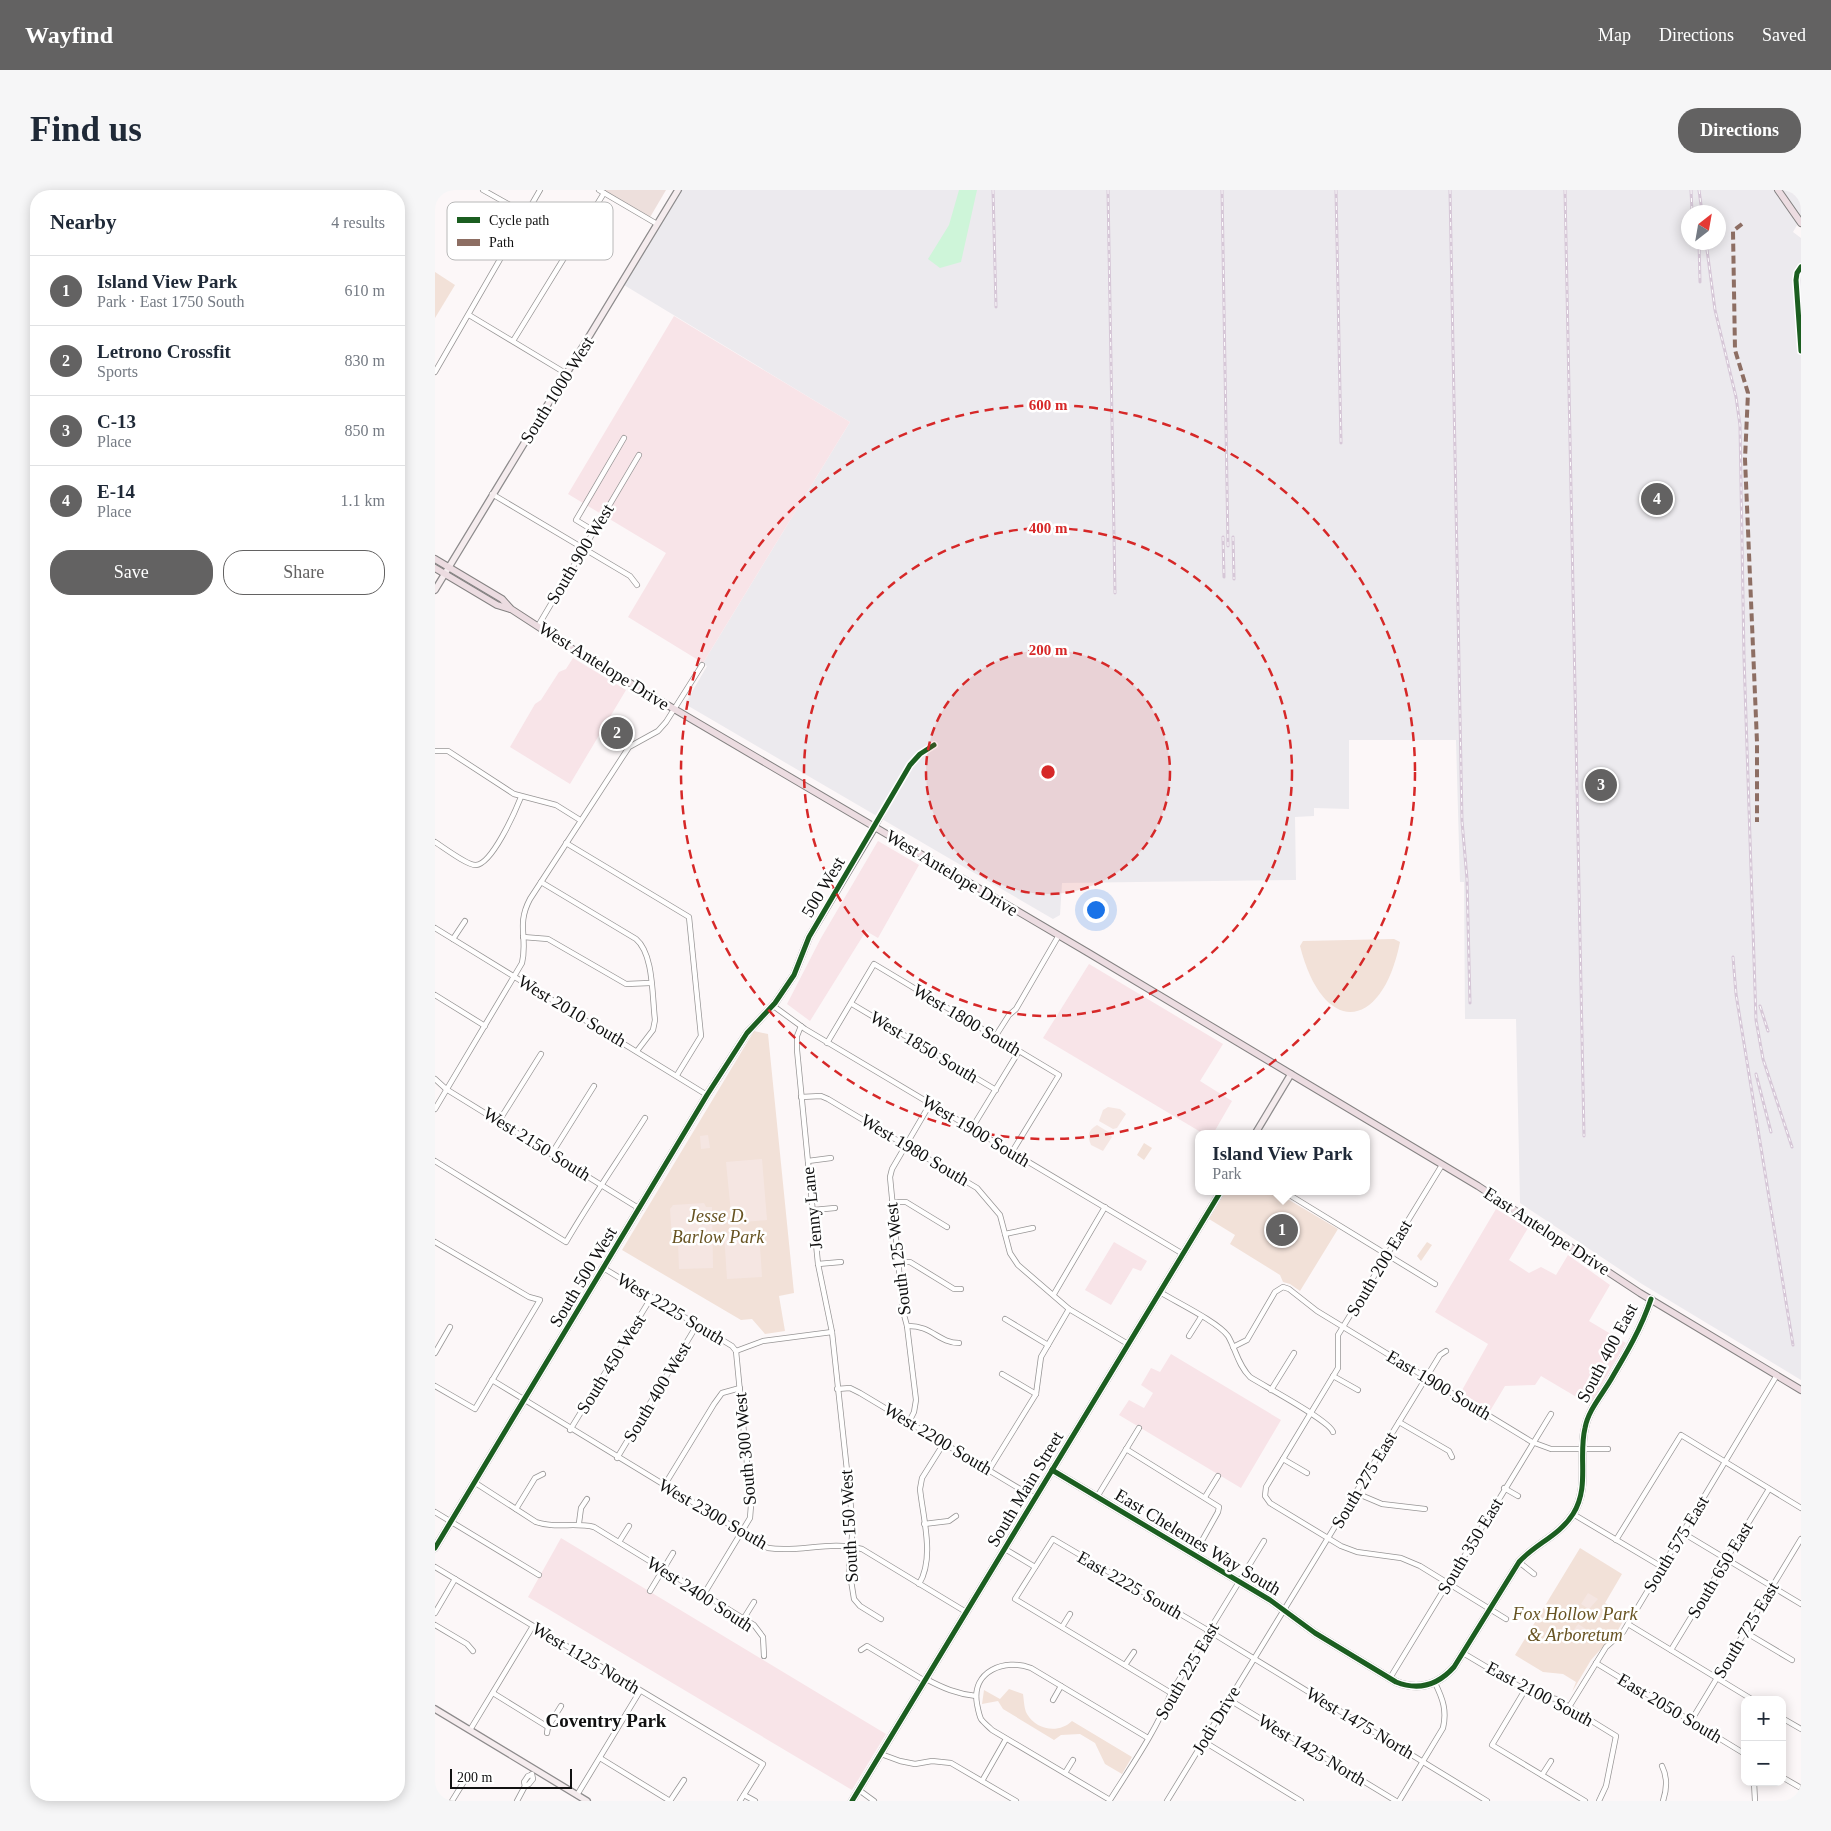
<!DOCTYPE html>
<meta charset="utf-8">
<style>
body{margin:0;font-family:Georgia,serif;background:#f6f6f7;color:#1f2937}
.controls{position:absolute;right:15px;bottom:15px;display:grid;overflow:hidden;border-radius:10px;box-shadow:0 2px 12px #0003}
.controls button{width:45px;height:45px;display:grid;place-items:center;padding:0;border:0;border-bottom:1px solid #e0e1e3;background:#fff;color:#1f2937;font:25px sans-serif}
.compass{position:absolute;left:1246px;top:15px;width:45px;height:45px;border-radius:50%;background:#fff;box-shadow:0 2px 12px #0003;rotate:31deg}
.scale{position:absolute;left:15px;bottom:12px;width:122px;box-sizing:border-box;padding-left:5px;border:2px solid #111;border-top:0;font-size:14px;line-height:18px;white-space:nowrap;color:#111;-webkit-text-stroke:4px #fff;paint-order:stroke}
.you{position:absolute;left:660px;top:719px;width:18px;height:18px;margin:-12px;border:4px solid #fff;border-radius:50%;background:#1a73e8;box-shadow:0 0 0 8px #1a73e833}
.badge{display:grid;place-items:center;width:32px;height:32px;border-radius:50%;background:#636262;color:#fff;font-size:16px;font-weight:700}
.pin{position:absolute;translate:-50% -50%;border:2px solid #fff;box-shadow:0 1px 5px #0006}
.popup{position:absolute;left:760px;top:940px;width:175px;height:65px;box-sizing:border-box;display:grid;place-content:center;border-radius:10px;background:#fff;filter:drop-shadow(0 1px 4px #0005);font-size:16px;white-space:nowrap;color:#747a83}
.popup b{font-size:19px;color:#1f2937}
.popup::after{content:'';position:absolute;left:50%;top:100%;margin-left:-10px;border:10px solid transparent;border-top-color:#fff}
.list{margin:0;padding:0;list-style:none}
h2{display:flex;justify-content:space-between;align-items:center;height:65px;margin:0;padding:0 20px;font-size:21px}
h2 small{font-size:16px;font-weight:400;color:#747a83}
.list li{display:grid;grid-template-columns:32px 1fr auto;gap:15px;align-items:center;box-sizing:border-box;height:70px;padding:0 20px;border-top:1px solid #e0e1e3}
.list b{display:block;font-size:19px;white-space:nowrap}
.list p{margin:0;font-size:16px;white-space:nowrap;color:#747a83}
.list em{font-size:16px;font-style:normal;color:#747a83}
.actions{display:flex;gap:10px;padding:15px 20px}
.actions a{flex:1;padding:11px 0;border:1px solid #636262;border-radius:20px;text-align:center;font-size:18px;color:#636262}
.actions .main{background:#636262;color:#fff}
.map{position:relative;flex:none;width:1366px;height:1611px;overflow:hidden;border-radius:20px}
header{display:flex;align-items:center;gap:30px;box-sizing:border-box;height:70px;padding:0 25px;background:#636262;color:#fff}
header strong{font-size:24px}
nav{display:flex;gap:28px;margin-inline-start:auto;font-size:18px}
.intro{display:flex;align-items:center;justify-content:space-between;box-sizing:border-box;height:120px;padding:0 30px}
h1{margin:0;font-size:35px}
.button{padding:12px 22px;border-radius:20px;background:#636262;color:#fff;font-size:18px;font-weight:700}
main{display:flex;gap:30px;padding:0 30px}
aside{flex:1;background:#fff;border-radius:20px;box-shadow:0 2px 12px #0003}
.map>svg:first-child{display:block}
</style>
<header>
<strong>Wayfind</strong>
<nav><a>Map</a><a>Directions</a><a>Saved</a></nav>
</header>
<div class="intro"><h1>Find us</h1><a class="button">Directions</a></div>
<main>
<aside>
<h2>Nearby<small>4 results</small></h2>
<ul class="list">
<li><span class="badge">1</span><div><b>Island View Park</b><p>Park · East 1750 South</p></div><em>610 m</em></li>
<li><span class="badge">2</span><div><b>Letrono Crossfit</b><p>Sports</p></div><em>830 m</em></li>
<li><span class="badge">3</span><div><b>C-13</b><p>Place</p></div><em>850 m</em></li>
<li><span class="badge">4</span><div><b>E-14</b><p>Place</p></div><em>1.1 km</em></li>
</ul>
<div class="actions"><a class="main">Save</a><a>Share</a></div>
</aside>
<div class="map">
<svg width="1366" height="1611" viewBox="0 0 1366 1611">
<rect width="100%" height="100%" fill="#fcf7f8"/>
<path fill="#eceaee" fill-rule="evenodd" d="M245,0H1366V28L1358,42L1366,48V1190L1207,1094L1085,1013L1081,829H1030L1029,692H1025L1021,550H914V619L879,618V626L860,627L861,690L627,693L625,725L618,729L250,514L272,476L268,473L415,232L189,95ZM1254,22H1284V52H1254Z"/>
<g fill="#f8e4e8">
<polygon points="239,126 415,232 268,473 193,427 231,363 133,304"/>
<polygon points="138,468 191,500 135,594 75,557 100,514 106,510 124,482 131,479"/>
<polygon points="443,651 484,675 443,748 431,741 375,831 352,814 386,748"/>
<polygon points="654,774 788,854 765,891 797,911 778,944 769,944 608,848"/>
<polygon points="1061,1019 1093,1038 1074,1070 1094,1083 1106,1077 1121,1085 1133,1065 1175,1095 1154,1131 1191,1153 1155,1215 1106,1186 1100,1195 1070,1196 1055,1221 1026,1202 1053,1154 1000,1122"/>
<polygon points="679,1052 712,1071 706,1081 698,1078 676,1115 650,1100"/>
<polygon points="736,1164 846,1230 806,1298 684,1225 694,1210 709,1218 718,1203 706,1195 716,1178 725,1182"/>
<polygon points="126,1348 451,1544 417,1600 93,1407"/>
</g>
<g fill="#f2e1d8">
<polygon points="0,82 20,95 0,128"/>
<path d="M959,749L965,752C947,842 888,847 865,756L868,751Z"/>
<polygon points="319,841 333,844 359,1103 344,1106 350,1141 330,1144 317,1129 306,1130 187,1060"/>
<polygon points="709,953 717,958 709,970 702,965"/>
<polygon points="791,1001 839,1001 903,1039 865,1101 855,1094 848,1092 845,1085 795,1054 800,1045 774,1029"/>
<polygon points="992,1052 997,1055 986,1071 982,1066"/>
<polygon points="1145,1358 1187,1384 1170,1413 1191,1425 1194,1421 1183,1440 1156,1470 1137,1502 1141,1492 1128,1484 1108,1482 1080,1465"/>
<path d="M574,1499L588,1504C589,1510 589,1519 592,1524C601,1540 624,1544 637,1531L697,1567L687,1584L670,1574L660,1553L645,1544L626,1545L619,1550L568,1519L563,1511L547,1514L549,1500L565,1509Z"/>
</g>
<polygon fill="#eddfdc" points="166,0 231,0 214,29"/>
<g fill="#f5e6e2">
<polygon points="673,917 685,919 691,924 682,938 678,939 664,931 668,920"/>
<path d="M662,935L675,943L677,947L668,961L656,955C652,946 653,940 662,935Z"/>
<polygon points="273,945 275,958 266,959 265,946"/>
<polygon points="327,969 332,1030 297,1033 291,972"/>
<polygon points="269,1013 271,1017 277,1017 278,1078 244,1079 243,1052 237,1050 235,1019 238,1015"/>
<polygon points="324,1040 327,1087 292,1089 289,1043"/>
<polygon points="1153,1403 1163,1409 1154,1419 1146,1414"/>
<polygon points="1143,1434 1151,1439 1144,1450 1136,1444"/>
</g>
<polygon fill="#cef5d9" points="524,0 542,0 526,72 505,78 493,69 514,35"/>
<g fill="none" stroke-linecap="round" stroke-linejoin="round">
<defs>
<g id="street">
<polyline points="48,0 91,24"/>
<polyline points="164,0 222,34"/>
<polyline points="34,125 132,184"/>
<polyline points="78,151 169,3"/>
<polyline points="0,182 105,0"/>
<polyline points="57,304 195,386 202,395"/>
<polyline points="159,341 141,330 189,248"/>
<polyline points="103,436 204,265"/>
<polyline points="0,561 13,561 79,604 121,615 145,630"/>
<path d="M440,637C456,610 470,570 499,555"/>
<path d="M0,652C8,657 33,676 41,675C57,674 80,622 86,607"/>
<polyline points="131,653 254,727 266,846 242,885"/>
<path d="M106,692L201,749C219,764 217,807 220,830L218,840L202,861"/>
<polyline points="0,738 272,905"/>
<polyline points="88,747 113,749 191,794 215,793"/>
<polyline points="18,749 30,731"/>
<polyline points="0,805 50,836"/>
<polyline points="417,814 561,900"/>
<polyline points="337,815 370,839 748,1064"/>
<polyline points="366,836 362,846 362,860 383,1074 397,1142 418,1336 414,1378 419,1409 425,1416 446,1429"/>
<polyline points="560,847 574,825 581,819 624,745"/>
<polyline points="392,853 439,774 624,885 577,962"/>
<polyline points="0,889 11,899 205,1019"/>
<polyline points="366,907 386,906 393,909 542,998 565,1025 575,1063 583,1075 634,1119 693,1154"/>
<path d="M0,919L87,773C93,748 81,735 95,709L194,557L223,541L231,532L267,475"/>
<polyline points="64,931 106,864"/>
<polyline points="537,938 584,861"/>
<polyline points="117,963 159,896"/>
<path d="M0,971L131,1052C156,1009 184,969 210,928"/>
<polyline points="373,971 396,968"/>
<polyline points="1007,975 903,1145 903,1178 831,1297 830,1306 835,1313 906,1356 922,1362 966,1368 985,1376 1071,1429"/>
<polyline points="848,1001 1000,1094"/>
<polyline points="457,1012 471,1012 512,1037"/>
<polyline points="378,1020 400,1018"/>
<polyline points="570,1044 598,1038"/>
<polyline points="0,1052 94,1107 105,1110 40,1219 0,1196"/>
<polyline points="463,1072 475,1072 519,1099 526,1099"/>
<polyline points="383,1074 406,1072"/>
<polyline points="170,1079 297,1156 301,1161"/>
<path d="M725,1102C741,1112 783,1132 793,1146C801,1160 803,1175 815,1187C829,1196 894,1230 898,1242"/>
<polyline points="619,1104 670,1017"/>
<polyline points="570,1129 613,1155"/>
<path d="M472,1136C497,1135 503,1153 524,1153"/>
<polyline points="754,1146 766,1127"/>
<polyline points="798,1157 812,1150 840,1102 848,1097 854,1099 882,1121 1097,1252 1116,1259 1173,1259"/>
<polyline points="301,1161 328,1151 397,1142"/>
<polyline points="0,1163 15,1137"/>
<polyline points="567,1184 601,1204"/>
<polyline points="898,1186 923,1200"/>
<path d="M57,1190L333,1358C365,1363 395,1350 427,1359L531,1422"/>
<polyline points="402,1199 415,1198 425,1203 600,1308"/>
<polyline points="836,1200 859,1163"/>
<polyline points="474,1232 479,1222 481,1210 472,1136 468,1121 455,987 457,979 495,914"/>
<polyline points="964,1232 1014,1261 1017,1267"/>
<polyline points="135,1240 216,1108"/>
<polyline points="691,1259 784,1317 783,1322 759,1365"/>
<polyline points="182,1268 262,1135"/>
<polyline points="848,1269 872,1283"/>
<polyline points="554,1280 601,1204 606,1167 634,1119"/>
<path d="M39,1292L101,1332C120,1339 139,1332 159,1337L319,1435L328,1447L329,1466"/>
<polyline points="229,1296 279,1214 287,1203 305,1198"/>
<polyline points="1069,1298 1083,1306"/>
<polyline points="921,1303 947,1314 990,1319"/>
<polyline points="662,1307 704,1238"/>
<polyline points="770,1307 783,1286"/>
<polyline points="81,1319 100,1288 108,1284"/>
<polyline points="0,1322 104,1385"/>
<polyline points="1138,1324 1227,1377"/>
<polyline points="144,1333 146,1318 152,1309"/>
<polyline points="489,1334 514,1331 521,1326"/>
<polyline points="1248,1343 1366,1414"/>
<polyline points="1181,1350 1246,1245 1366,1318"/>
<polyline points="184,1352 194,1336"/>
<polyline points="570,1359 600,1377"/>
<polyline points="1084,1372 1099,1384"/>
<polyline points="0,1377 328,1574 305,1611"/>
<path d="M484,1394C500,1368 488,1328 485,1299L487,1288L509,1253"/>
<polyline points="215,1401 238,1363"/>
<polyline points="269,1404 315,1328 316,1315 301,1161"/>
<polyline points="0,1423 20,1389"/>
<polyline points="309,1428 319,1412"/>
<polyline points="1193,1434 1318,1510"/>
<polyline points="0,1435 32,1454 38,1461"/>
<polyline points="627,1437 635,1424"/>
<polyline points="1310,1442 1357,1470"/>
<polyline points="426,1460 432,1456 490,1491"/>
<polyline points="1236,1460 1334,1299"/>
<polyline points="1028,1463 1097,1504 1121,1509 1181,1546 1171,1596 1164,1611"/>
<polyline points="1161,1473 1310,1564"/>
<polyline points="690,1475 699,1462"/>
<polyline points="955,1488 1116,1224"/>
<path d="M491,1489C508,1498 522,1504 541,1506"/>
<polyline points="1090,1500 1057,1555 1150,1611"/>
<polyline points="58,1503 113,1537"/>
<polyline points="736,1503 580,1409 618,1349 774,1441 1052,1611"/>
<polyline points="793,1509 961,1611"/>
<polyline points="618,1510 626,1496"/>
<polyline points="1134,1517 1171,1457 1188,1442 1342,1185"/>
<polyline points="1347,1528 1366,1539"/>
<polyline points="1256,1531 1366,1349"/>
<polyline points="35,1540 98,1436"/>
<polyline points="112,1543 113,1537 126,1516"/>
<path d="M713,1548L596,1478C570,1468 536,1481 542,1514C543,1519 544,1525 546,1529C549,1533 554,1537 557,1540L675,1610C697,1575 721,1541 736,1503L829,1351"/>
<polyline points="768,1551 866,1611"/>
<polyline points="446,1564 465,1571 480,1574 497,1571 516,1573 581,1611"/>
<polyline points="165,1568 235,1611"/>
<path d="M1227,1576C1233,1588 1232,1599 1228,1611"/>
<polyline points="630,1583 638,1570"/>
<polyline points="1107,1585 1116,1571"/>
<polyline points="1347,1587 1366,1598"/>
<polyline points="547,1591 571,1549"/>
<polyline points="1319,1592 1320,1611"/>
<polyline points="90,1596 94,1594 98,1589 97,1584"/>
<polyline points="424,1600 439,1611"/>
<polyline points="142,1605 205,1501"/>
<polyline points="309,1605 320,1611"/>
<polyline points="17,1611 33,1585"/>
<polyline points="82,1611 90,1596 89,1592 93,1586 96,1585"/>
<polyline points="235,1611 249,1590"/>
<polyline points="732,1611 1005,1165 1011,1161"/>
<path d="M964,1611L1008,1538C1012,1521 1008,1509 1000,1493"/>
</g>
<g id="secondary">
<polyline points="0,400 243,0"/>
<polyline points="820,944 856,884"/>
<path d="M617,1280L835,1410L880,1443L961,1492C984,1501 1003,1495 1019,1477L1084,1372C1100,1354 1124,1346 1138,1324C1155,1297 1143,1267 1150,1238C1153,1221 1166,1206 1175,1191C1191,1164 1206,1139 1216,1109"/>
<polyline points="0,1358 272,905 312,843 340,813 359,785 374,747 440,637"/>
<polyline points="0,1519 152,1611"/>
<polyline points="417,1611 786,1001"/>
</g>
<g id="primary">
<polyline points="1343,0 1366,33"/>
<polyline points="0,369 67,409 76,419 139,460 652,762 1043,996 1205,1103 1366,1200"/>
<polyline points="0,378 62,415 75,419"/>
</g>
</defs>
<use href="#street" stroke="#979595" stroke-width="6"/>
<use href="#secondary" stroke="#8d8b8c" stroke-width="8"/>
<use href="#primary" stroke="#848282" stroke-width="8"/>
<use href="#street" stroke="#fffefe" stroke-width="4.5"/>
<use href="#secondary" stroke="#f5ecee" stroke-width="5.5"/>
<use href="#primary" stroke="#ecdce1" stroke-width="6"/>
<defs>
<g id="rail">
<polyline points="558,0 561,117"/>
<polyline points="673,0 680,403"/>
<polyline points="787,0 793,356"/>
<polyline points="901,0 906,253"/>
<polyline points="1015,0 1027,631 1032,689 1035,813"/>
<polyline points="1130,0 1149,946"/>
<polyline points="1256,0 1257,22"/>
<polyline points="1264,0 1267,22"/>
<polyline points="1264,52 1265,92"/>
<polyline points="1271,52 1280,120 1301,207 1305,235 1309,467 1321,830 1328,869 1357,957"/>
<polyline points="788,347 789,387"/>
<polyline points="798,347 799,389"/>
<polyline points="1298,767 1301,804 1358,1155"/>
<polyline points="1325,816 1333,841"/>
<polyline points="1321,884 1336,942"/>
</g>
</defs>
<use href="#rail" stroke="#d6c7d7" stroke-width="3"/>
<use href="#rail" stroke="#fff" stroke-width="1" stroke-dasharray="4" stroke-linecap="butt"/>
<polyline stroke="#8d6e63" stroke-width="4" stroke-dasharray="8 4" stroke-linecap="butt" points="1307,34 1298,41 1300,160 1313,203 1310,269 1322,552 1322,632"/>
<defs>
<g id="cycleway">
<polyline points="1366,77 1362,83 1361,90 1366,161"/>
<path d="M617,1280L835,1410L880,1443L961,1492C984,1501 1003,1495 1019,1477L1084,1372C1100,1354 1124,1346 1138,1324C1155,1297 1143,1267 1150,1238C1153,1221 1166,1206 1175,1191C1191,1164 1206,1139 1216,1109"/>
<polyline points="0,1358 272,905 312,843 340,813 359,785 374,747 475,575 485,564 499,555"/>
<polyline points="417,1611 786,1001"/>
</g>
</defs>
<use href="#cycleway" stroke="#fff" stroke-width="8"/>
<use href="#cycleway" stroke="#1b5e20" stroke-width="5"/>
</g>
<circle cx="613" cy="582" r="122" fill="#d62828" fill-opacity=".12"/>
<g fill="none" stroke="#d62828" stroke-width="2.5" stroke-dasharray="9 6">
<circle cx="613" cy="582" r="122"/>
<circle cx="613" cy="582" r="244"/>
<circle cx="613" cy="582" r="367"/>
</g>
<g text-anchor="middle" stroke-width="5" stroke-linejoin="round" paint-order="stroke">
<g font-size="18" fill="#111" stroke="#fff">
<text transform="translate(122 200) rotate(-58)" y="6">South 1000 West</text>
<text transform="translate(145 364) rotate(-59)" y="6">South 900 West</text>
<text transform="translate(169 476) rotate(32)" y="6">West Antelope Drive</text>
<text transform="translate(517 683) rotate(31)" y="6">West Antelope Drive</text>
<text transform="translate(388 697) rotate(-59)" y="6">500 West</text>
<text transform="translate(137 821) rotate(31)" y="6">West 2010 South</text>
<text transform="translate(532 830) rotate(31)" y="6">West 1800 South</text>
<text transform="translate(489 857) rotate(31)" y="6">West 1850 South</text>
<text transform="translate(541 941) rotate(31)" y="6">West 1900 South</text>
<text transform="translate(102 954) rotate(32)" y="6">West 2150 South</text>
<text transform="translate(480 960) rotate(31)" y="6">West 1980 South</text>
<text transform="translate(377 1018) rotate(-96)" y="6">Jenny Lane</text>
<text transform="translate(1112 1041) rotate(33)" y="6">East Antelope Drive</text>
<text transform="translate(463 1069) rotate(-97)" y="6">South 125 West</text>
<text transform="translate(944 1078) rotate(-59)" y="6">South 200 East</text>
<text transform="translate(148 1087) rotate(-59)" y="6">South 500 West</text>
<text transform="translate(236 1119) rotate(31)" y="6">West 2225 South</text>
<text transform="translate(1172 1163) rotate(-62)" y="6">South 400 East</text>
<text transform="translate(176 1174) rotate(-58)" y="6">South 450 West</text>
<text transform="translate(1004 1195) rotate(31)" y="6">East 1900 South</text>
<text transform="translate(222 1202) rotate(-59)" y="6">South 400 West</text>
<text transform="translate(503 1249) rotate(31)" y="6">West 2200 South</text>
<text transform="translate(310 1259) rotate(-95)" y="6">South 300 West</text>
<text transform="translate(929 1290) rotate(-59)" y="6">South 275 East</text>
<text transform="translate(590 1299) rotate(-59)" y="6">South Main Street</text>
<text transform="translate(278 1324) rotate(30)" y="6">West 2300 South</text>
<text transform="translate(414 1336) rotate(-93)" y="6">South 150 West</text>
<text transform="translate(763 1352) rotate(31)" y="6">East Chelemes Way South</text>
<text transform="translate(1241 1354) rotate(-59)" y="6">South 575 East</text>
<text transform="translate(1035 1356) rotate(-59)" y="6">South 350 East</text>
<text transform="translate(1285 1380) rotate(-59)" y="6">South 650 East</text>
<text transform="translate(695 1395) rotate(30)" y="6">East 2225 South</text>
<text transform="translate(265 1404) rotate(33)" y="6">West 2400 South</text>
<text transform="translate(1311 1440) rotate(-59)" y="6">South 725 East</text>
<text transform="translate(151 1468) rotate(31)" y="6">West 1125 North</text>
<text transform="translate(752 1481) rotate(-60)" y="6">South 225 East</text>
<text transform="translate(1105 1504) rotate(28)" y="6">East 2100 South</text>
<text transform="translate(1235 1518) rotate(31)" y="6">East 2050 South</text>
<text transform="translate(781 1530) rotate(-59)" y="6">Jodi Drive</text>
<text transform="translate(925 1533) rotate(31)" y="6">West 1475 North</text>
<text transform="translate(877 1560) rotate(31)" y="6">West 1425 North</text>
</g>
<g font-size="18" font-style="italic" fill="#675322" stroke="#fff">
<text x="283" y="1032">Jesse D.<tspan x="283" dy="21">Barlow Park</tspan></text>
<text x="1140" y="1430">Fox Hollow Park<tspan x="1140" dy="21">&amp; Arboretum</tspan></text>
</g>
<g font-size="19" font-weight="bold" fill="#111" stroke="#fff">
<text x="171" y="1537">Coventry Park</text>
</g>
</g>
<rect x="12" y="12" width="166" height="58" rx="8" fill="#fff" stroke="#b8b8b8" stroke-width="1"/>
<rect x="22" y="27" width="23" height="6" fill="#1b5e20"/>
<rect x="22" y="49" width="23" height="7" fill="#8d6e63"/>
<g font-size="14" fill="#111">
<text x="54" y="35">Cycle path</text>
<text x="54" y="57">Path</text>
</g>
<circle cx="613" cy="582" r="8" fill="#d62828" stroke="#fff" stroke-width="2.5"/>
<g font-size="15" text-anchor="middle" font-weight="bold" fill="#d62828" stroke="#fff" stroke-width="5" stroke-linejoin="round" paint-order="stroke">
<text x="613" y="220">600 m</text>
<text x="613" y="343">400 m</text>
<text x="613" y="465">200 m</text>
</g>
</svg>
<div class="controls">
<button>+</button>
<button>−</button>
</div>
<svg class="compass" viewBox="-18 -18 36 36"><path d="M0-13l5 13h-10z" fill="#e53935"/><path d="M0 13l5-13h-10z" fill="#747a83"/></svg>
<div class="scale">200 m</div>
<div class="you"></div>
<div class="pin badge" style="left:847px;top:1040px">1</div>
<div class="popup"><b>Island View Park</b>Park</div>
<div class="pin badge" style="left:182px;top:543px">2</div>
<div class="pin badge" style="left:1166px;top:595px">3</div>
<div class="pin badge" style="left:1222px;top:309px">4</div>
</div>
</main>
